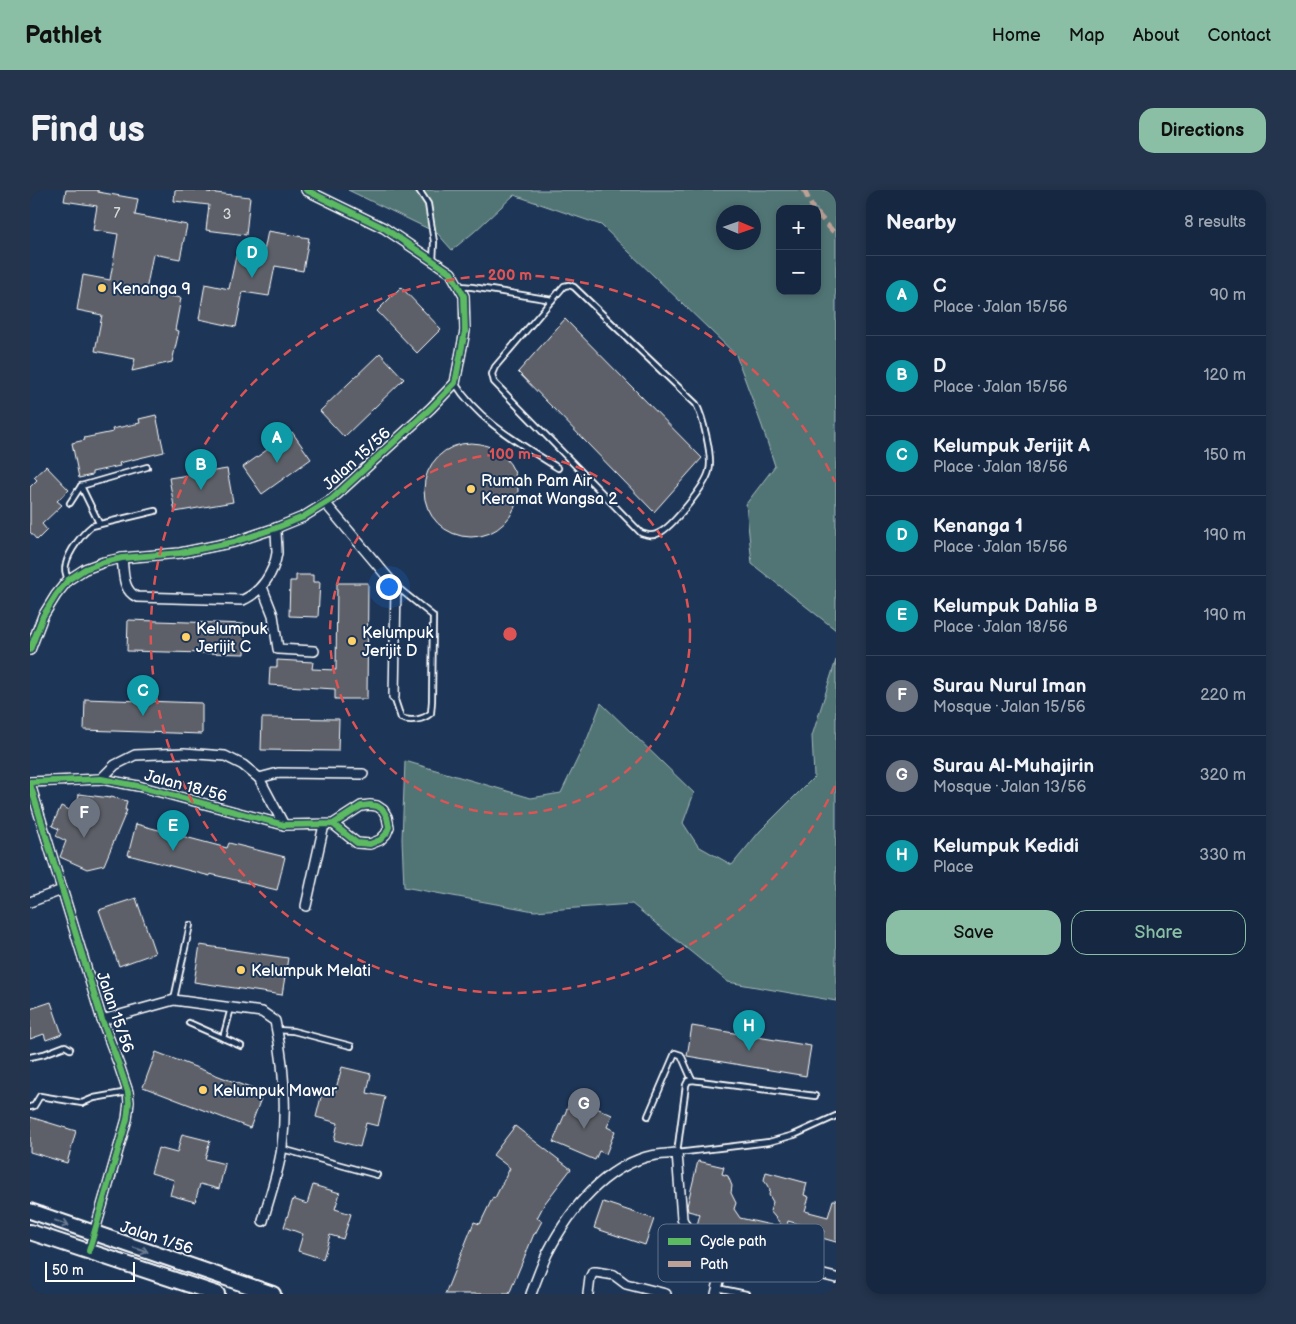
<!DOCTYPE html>
<meta charset="utf-8">
<style>
body{margin:0;font-family:"Balsamiq Sans",sans-serif;background:#23344c;color:#f1f3f6}
.controls{position:absolute;right:15px;top:15px;display:grid;overflow:hidden;border-radius:10px;box-shadow:0 2px 8px #0003}
.controls button{width:45px;height:45px;display:grid;place-items:center;padding:0;border:0;border-bottom:1px solid #35445a;background:#162841;color:#f1f3f6;font:25px sans-serif}
.compass{position:absolute;left:686px;top:15px;width:45px;height:45px;border-radius:50%;background:#162841;box-shadow:0 2px 8px #0003;rotate:92deg}
.scale{position:absolute;left:15px;bottom:12px;width:90px;box-sizing:border-box;padding-left:5px;border:2px solid #fff;border-top:0;font-size:14px;line-height:18px;white-space:nowrap;color:#fff;-webkit-text-stroke:4px #1d3557;paint-order:stroke}
.you{position:absolute;left:358px;top:396px;width:18px;height:18px;margin:-12px;border:4px solid #fff;border-radius:50%;background:#1a73e8;box-shadow:0 0 0 8px #1a73e833}
.badge{display:grid;place-items:center;width:32px;height:32px;border-radius:50%;background:#8abfa5;color:#fff;font-size:16px;font-weight:700}
.pin{position:absolute;translate:-50% -41px;filter:drop-shadow(0 1px 2px #0008)}
.pin::after{content:'';position:absolute;top:26px;width:18px;height:15px;background:inherit;clip-path:polygon(0 0,100% 0,50% 100%)}
.list{margin:0;padding:0;list-style:none}
h2{display:flex;justify-content:space-between;align-items:center;height:65px;margin:0;padding:0 20px;font-size:21px}
h2 small{font-size:16px;font-weight:400;color:#9ea6b1}
.list li{display:grid;grid-template-columns:32px 1fr auto;gap:15px;align-items:center;box-sizing:border-box;height:80px;padding:0 20px;border-top:1px solid #35445a}
.list b{display:block;font-size:19px;white-space:nowrap}
.list p{margin:0;font-size:16px;white-space:nowrap;color:#9ea6b1}
.list em{font-size:16px;font-style:normal;color:#9ea6b1}
.actions{display:flex;gap:10px;padding:15px 20px}
.actions a{flex:1;padding:11px 0;border:1px solid #8abfa5;border-radius:15px;text-align:center;font-size:18px;color:#8abfa5}
.actions .main{background:#8abfa5;color:#111}
.map{position:relative;flex:none;width:806px;height:1104px;overflow:hidden;border-radius:15px}
header{display:flex;align-items:center;gap:30px;box-sizing:border-box;height:70px;padding:0 25px;background:#8abfa5;color:#111}
header strong{font-size:24px}
nav{display:flex;gap:28px;margin-inline-start:auto;font-size:18px}
.intro{display:flex;align-items:center;justify-content:space-between;box-sizing:border-box;height:120px;padding:0 30px}
h1{margin:0;font-size:35px}
.button{padding:12px 22px;border-radius:15px;background:#8abfa5;color:#111;font-size:18px;font-weight:700}
main{display:flex;gap:30px;padding:0 30px}
aside{flex:1;background:#162841;border-radius:15px;box-shadow:0 2px 8px #0003}
.map>svg:first-child{display:block}
</style>
<header>
<strong>Pathlet</strong>
<nav><a>Home</a><a>Map</a><a>About</a><a>Contact</a></nav>
</header>
<div class="intro"><h1>Find us</h1><a class="button">Directions</a></div>
<main>
<div class="map">
<svg width="806" height="1104" viewBox="0 0 806 1104">
<rect width="100%" height="100%" fill="#1d3557"/>
<filter id="ink" filterUnits="userSpaceOnUse"><feTurbulence type="fractalNoise" baseFrequency=".02" numOctaves="2"/><feDisplacementMap in="SourceGraphic" scale="10" xChannelSelector="R" yChannelSelector="G"/><feConvolveMatrix kernelMatrix="1 2 1 2 8 2 1 2 1" color-interpolation-filters="sRGB"/></filter>
<g filter="url(#ink)">
<g fill="#517474" stroke="#a8baba" fill-rule="evenodd">
<path d="M318,0H806V440L722,374L716,314L745,276L732,236L706,165L571,35L484,5L444,42L422,60L407,43ZM750,19H787V101H750ZM694,22H724V52H694Z"/>
<polygon points="806,470 806,811 698,792 602,714 504,721 374,697 372,649 375,571 501,608 531,603 558,547 571,513 664,603 653,633 668,656 702,675 730,641 784,587 782,546"/>
</g>
<g fill="#5d6168" stroke="#fff">
<polygon points="36,0 68,0 68,2 108,9 105,25 157,35 150,69 123,64 116,101 151,108 145,140 149,141 142,172 102,181 105,169 65,161 72,125 47,120 53,85 80,90 88,44 63,40 67,16 34,11"/>
<polygon points="145,0 178,0 177,2 220,7 216,45 176,40 179,15 144,11"/>
<polygon points="238,41 279,48 273,81 245,76 239,106 213,102 206,137 169,129 175,94 199,99 206,66 232,71"/>
<polygon points="371,97 411,139 387,163 347,121"/>
<polygon points="535,129 672,268 624,322 488,182"/>
<polygon points="350,163 374,189 314,247 290,221"/>
<polygon points="126,225 134,262 89,273 90,276 62,282 62,285 49,288 42,253 55,250 54,248 83,242 82,239 110,233 109,229"/>
<polygon points="262,242 281,269 232,304 213,277"/>
<circle cx="441" cy="300" r="47"/>
<polygon points="16,276 39,300 27,311 32,315 12,334 17,340 7,350 0,342 0,297 7,290 4,287"/>
<polygon points="197,279 203,312 145,322 139,288"/>
<polygon points="266,385 283,385 283,392 290,392 288,427 259,426 260,391 266,391"/>
<polygon points="307,393 338,393 337,509 305,509 305,499 239,495 240,477 247,477 247,470 283,472 282,479 306,480"/>
<polygon points="98,430 216,434 215,464 97,461"/>
<polygon points="55,509 172,513 172,544 54,540"/>
<polygon points="232,528 309,529 308,561 231,560"/>
<polygon points="49,604 80,608 81,607 97,611 95,620 97,620 74,675 57,679 30,667 36,651 26,646 29,639 22,636 31,616 46,623"/>
<polygon points="106,634 197,658 199,653 255,667 247,700 180,684 180,686 98,665"/>
<polygon points="106,708 125,763 89,776 69,720"/>
<polygon points="170,755 258,768 252,805 164,792"/>
<polygon points="21,812 32,844 16,850 14,844 0,849 0,819"/>
<polygon points="662,836 781,856 776,886 657,866"/>
<polygon points="126,862 233,903 220,938 113,897"/>
<polygon points="312,877 341,884 337,903 355,907 348,936 336,933 330,957 304,950 308,933 286,927 293,899 305,902"/>
<polygon points="542,907 582,925 577,937 585,941 576,964 569,961 565,970 523,952"/>
<polygon points="0,927 46,941 37,973 0,962"/>
<polygon points="485,936 541,979 515,1013 507,1028 512,1031 505,1044 504,1044 479,1104 415,1104 444,1032 450,1034 463,1007 465,1008 480,978 463,965"/>
<polygon points="152,944 180,951 175,969 195,974 189,999 170,994 165,1012 140,1005 144,990 121,983 128,958 147,963"/>
<polygon points="668,971 694,977 692,984 698,986 702,996 701,1003 706,1013 704,1019 710,1028 754,1038 740,1021 743,1012 739,1005 740,1000 734,990 736,982 777,993 774,1005 779,1007 775,1021 798,1027 803,1010 806,1010 806,1052 792,1048 794,1041 758,1031 752,1060 666,1039 670,1024 658,1021 657,1016"/>
<polygon points="283,995 310,1003 305,1019 321,1024 313,1049 300,1045 293,1069 268,1061 273,1044 254,1037 263,1009 277,1014"/>
<polygon points="573,1012 624,1029 615,1055 564,1038"/>
</g>
<g fill="none" stroke-linecap="round" stroke-linejoin="round">
<defs>
<g id="service">
<polyline points="389,0 398,14 404,52 403,71"/>
<path d="M539,95L544,97L666,214C673,227 683,267 679,281C676,295 642,337 629,343C622,347 617,345 611,343L464,192L462,184L465,177L534,96Z"/>
<polyline points="430,96 442,97 522,110"/>
<path d="M425,193C449,232 491,254 528,278"/>
<polyline points="51,296 117,277"/>
<polyline points="40,313 51,296 69,333"/>
<path d="M38,390C36,384 34,380 36,374C39,361 52,344 62,336L125,321"/>
<path d="M364,507L371,528C380,532 393,530 401,523L402,511L403,426L367,397"/>
<polyline points="144,809 160,735"/>
<polyline points="159,833 211,856"/>
<polyline points="247,840 263,841 321,856"/>
<polyline points="193,848 201,818"/>
<polyline points="0,867 14,864 35,856 40,859"/>
<polyline points="785,906 662,890 658,891 656,895 647,963 739,952 764,945 806,926"/>
<polyline points="0,917 4,916 10,906 52,913 64,908 98,902"/>
<polyline points="618,926 645,863 651,865 662,890"/>
<polyline points="252,959 347,985"/>
<polyline points="687,1098 716,1104"/>
</g>
<g id="minor">
<polyline points="296,314 366,397 364,507"/>
<path d="M92,368C94,382 92,400 107,407L213,410C231,402 244,383 247,363C247,355 246,346 246,338"/>
<polyline points="232,397 243,425 248,459 284,461"/>
<polyline points="0,460 13,426 26,405 38,390 55,379 74,372 92,368 150,363 204,352 246,338 273,327 302,309 401,218 425,193 435,141 434,106 421,83 354,38 276,0"/>
<polyline points="229,588 248,583 333,584"/>
<polyline points="71,589 85,575 105,565 154,563 195,566 213,575 229,588 254,635"/>
<polyline points="0,592 71,589 108,596 254,635 303,634 331,616 340,615 347,616 353,620 357,627 359,637 356,644 350,650 340,654 327,653 303,634"/>
<polyline points="0,594 72,830 89,875 98,902 99,912 97,929 59,1061"/>
<polyline points="0,712 32,700"/>
<polyline points="276,716 294,635"/>
<path d="M72,830L144,810L232,822L245,831C254,873 257,914 252,957C249,982 239,1007 233,1031"/>
<path d="M501,1104C506,1091 511,1077 517,1064C538,1023 570,981 616,967C626,964 637,964 647,963L652,1029L658,1041L673,1055L806,1088"/>
<polyline points="558,1104 560,1088 563,1082 566,1082 584,1085 596,1094 636,1104"/>
<polyline points="686,1104 696,1060"/>
</g>
<g id="secondary">
<polyline points="0,1021 243,1104"/>
<polyline points="0,1042 187,1104"/>
</g>
</defs>
<use href="#service" stroke="#fff" stroke-width="8"/>
<use href="#minor" stroke="#fff" stroke-width="12"/>
<use href="#secondary" stroke="#fff" stroke-width="18"/>
<use href="#service" stroke="#1d3557" stroke-width="4.5"/>
<use href="#minor" stroke="#1d3557" stroke-width="9"/>
<use href="#secondary" stroke="#1d3557" stroke-width="14"/>
<g stroke="#bda197" stroke-width="5" stroke-dasharray="10 5" stroke-linecap="butt">
<polyline points="774,0 783,19"/>
<polyline points="787,23 806,45"/>
</g>
<defs>
<g id="cycleway">
<polyline points="0,460 13,426 26,405 38,390 55,379 74,372 92,368 150,363 204,352 246,338 273,327 302,309 401,218 425,193 435,141 434,106 421,83 354,38 276,0"/>
<polyline points="0,592 71,589 108,596 254,635 303,634 331,616 340,615 347,616 353,620 357,627 359,637 356,644 350,650 340,654 327,653 303,634"/>
<polyline points="0,594 72,830 89,875 98,902 99,912 97,929 59,1061"/>
</g>
</defs>
<use href="#cycleway" stroke="#1d3557" stroke-width="9"/>
<use href="#cycleway" stroke="#5cba63" stroke-width="6"/>
</g>
<defs><path id="oneway-shaft" d="M-6 0H5M1.5-3L5.5 0L1.5 3" fill="none" stroke-width="1.6" stroke-linecap="round" stroke-linejoin="round" transform="scale(1.25)"/></defs>
<g stroke="#6c7c92">
<use href="#oneway-shaft" transform="translate(32 1033) rotate(20)"/>
<use href="#oneway-shaft" transform="translate(111 1060) rotate(18)"/>
</g>
</g>
<g fill="none" stroke="#de5353" stroke-width="2.5" stroke-dasharray="9 6">
<circle cx="480" cy="444" r="180"/>
<path d="M805 596A359 359 0 1 1 805 292"/>
</g>
<g fill="#ffd166" stroke="#1d3557" stroke-width="2">
<circle cx="72" cy="98" r="5"/>
<circle cx="441" cy="299" r="5"/>
<circle cx="156" cy="447" r="5"/>
<circle cx="322" cy="451" r="5"/>
<circle cx="211" cy="780" r="5"/>
<circle cx="173" cy="900" r="5"/>
</g>
<g text-anchor="middle" stroke-width="4" stroke-linejoin="round" paint-order="stroke">
<g font-size="14" fill="#d6d8d9">
<text x="87" y="28">7</text>
<text x="197" y="29">3</text>
</g>
<g font-size="16" fill="#fff" stroke="#1d3557" text-anchor="start">
<text x="82" y="104">Kenanga 9</text>
<text x="451" y="296">Rumah Pam Air<tspan x="451" dy="18">Keramat Wangsa 2</tspan></text>
<text x="166" y="444">Kelumpuk<tspan x="166" dy="18">Jerijit C</tspan></text>
<text x="332" y="448">Kelumpuk<tspan x="332" dy="18">Jerijit D</tspan></text>
<text x="221" y="786">Kelumpuk Melati</text>
<text x="183" y="906">Kelumpuk Mawar</text>
</g>
<g font-size="16" fill="#fff" stroke="#1d3557">
<text transform="translate(326 268) rotate(-42)" y="6">Jalan 15/56</text>
<text transform="translate(156 595) rotate(15)" y="6">Jalan 18/56</text>
<text transform="translate(86 822) rotate(71)" y="6">Jalan 15/56</text>
<text transform="translate(127 1047) rotate(18)" y="6">Jalan 1/56</text>
</g>
</g>
<rect x="628" y="1034" width="166" height="58" rx="8" fill="#1d3557" stroke="#617289" stroke-width="1"/>
<rect x="638" y="1048" width="23" height="7" fill="#5cba63"/>
<rect x="638" y="1071" width="23" height="6" fill="#bda197"/>
<g font-size="14" fill="#fff">
<text x="670" y="1056">Cycle path</text>
<text x="670" y="1079">Path</text>
</g>
<circle cx="480" cy="444" r="8" fill="#de5353" stroke="#1d3557" stroke-width="2.5"/>
<g font-size="15" text-anchor="middle" font-weight="bold" fill="#de5353" stroke="#1d3557" stroke-width="4" stroke-linejoin="round" paint-order="stroke">
<text x="480" y="90">200 m</text>
<text x="480" y="269">100 m</text>
</g>
</svg>
<div class="controls">
<button>+</button>
<button>−</button>
</div>
<svg class="compass" viewBox="-18 -18 36 36"><path d="M0-13l5 13h-10z" fill="#e53935"/><path d="M0 13l5-13h-10z" fill="#9ea6b1"/></svg>
<div class="scale">50 m</div>
<div class="you"></div>
<div class="pin badge" style="left:247px;top:273px;background:#0f9aa8">A</div>
<div class="pin badge" style="left:171px;top:300px;background:#0f9aa8">B</div>
<div class="pin badge" style="left:113px;top:526px;background:#0f9aa8">C</div>
<div class="pin badge" style="left:222px;top:88px;background:#0f9aa8">D</div>
<div class="pin badge" style="left:143px;top:661px;background:#0f9aa8">E</div>
<div class="pin badge" style="left:54px;top:648px;background:#6b7280">F</div>
<div class="pin badge" style="left:554px;top:939px;background:#6b7280">G</div>
<div class="pin badge" style="left:719px;top:861px;background:#0f9aa8">H</div>
</div>
<aside>
<h2>Nearby<small>8 results</small></h2>
<ul class="list">
<li><span class="badge" style="background:#0f9aa8">A</span><div><b>C</b><p>Place · Jalan 15/56</p></div><em>90 m</em></li>
<li><span class="badge" style="background:#0f9aa8">B</span><div><b>D</b><p>Place · Jalan 15/56</p></div><em>120 m</em></li>
<li><span class="badge" style="background:#0f9aa8">C</span><div><b>Kelumpuk Jerijit A</b><p>Place · Jalan 18/56</p></div><em>150 m</em></li>
<li><span class="badge" style="background:#0f9aa8">D</span><div><b>Kenanga 1</b><p>Place · Jalan 15/56</p></div><em>190 m</em></li>
<li><span class="badge" style="background:#0f9aa8">E</span><div><b>Kelumpuk Dahlia B</b><p>Place · Jalan 18/56</p></div><em>190 m</em></li>
<li><span class="badge" style="background:#6b7280">F</span><div><b>Surau Nurul Iman</b><p>Mosque · Jalan 15/56</p></div><em>220 m</em></li>
<li><span class="badge" style="background:#6b7280">G</span><div><b>Surau Al-Muhajirin</b><p>Mosque · Jalan 13/56</p></div><em>320 m</em></li>
<li><span class="badge" style="background:#0f9aa8">H</span><div><b>Kelumpuk Kedidi</b><p>Place</p></div><em>330 m</em></li>
</ul>
<div class="actions"><a class="main">Save</a><a>Share</a></div>
</aside>
</main>
